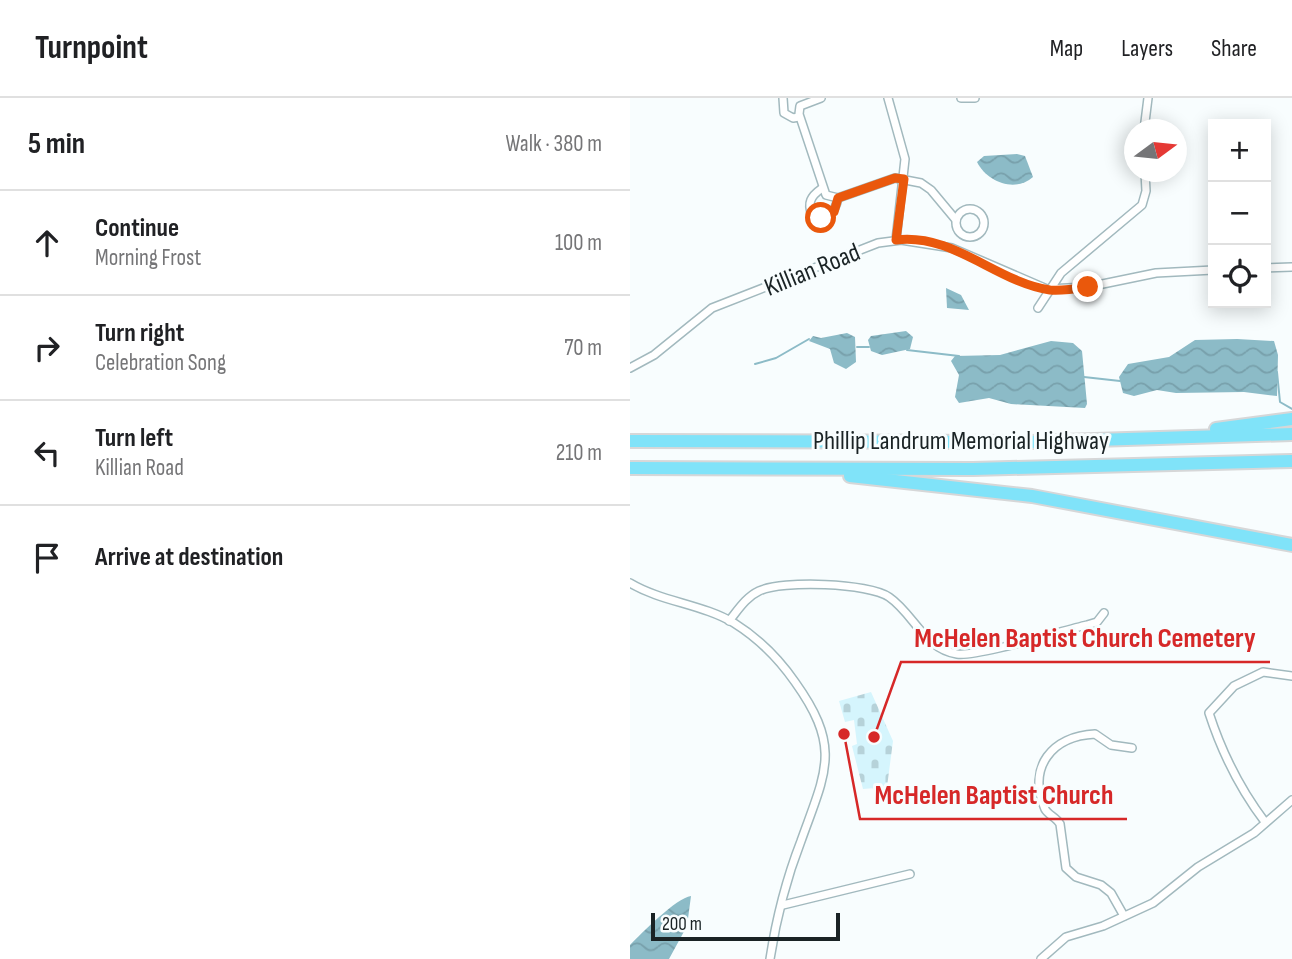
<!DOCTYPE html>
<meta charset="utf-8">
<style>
body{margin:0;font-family:"Sofia Sans Condensed",sans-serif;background:#f6f6f6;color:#202124}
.controls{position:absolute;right:21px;top:21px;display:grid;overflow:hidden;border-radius:0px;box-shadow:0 4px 18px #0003}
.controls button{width:63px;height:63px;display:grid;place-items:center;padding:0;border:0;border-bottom:2px solid #e0e0e0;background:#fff;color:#202124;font:35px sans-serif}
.compass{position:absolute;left:494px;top:21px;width:63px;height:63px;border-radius:50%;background:#fff;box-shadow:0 4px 18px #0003;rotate:75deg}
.scale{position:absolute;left:21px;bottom:18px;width:189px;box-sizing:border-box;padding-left:7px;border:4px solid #1a2325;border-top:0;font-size:19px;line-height:24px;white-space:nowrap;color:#1a2325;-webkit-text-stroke:5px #f8fdfe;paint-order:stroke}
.stop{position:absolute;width:21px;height:21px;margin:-16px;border:5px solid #ea580c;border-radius:50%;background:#fff}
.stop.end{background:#ea580c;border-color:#fff;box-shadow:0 2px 7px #0008}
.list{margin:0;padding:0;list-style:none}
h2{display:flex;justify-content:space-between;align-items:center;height:91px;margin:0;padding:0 28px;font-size:30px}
h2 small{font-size:23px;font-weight:400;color:#757577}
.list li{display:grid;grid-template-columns:46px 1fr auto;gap:21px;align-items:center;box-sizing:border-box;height:105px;padding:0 28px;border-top:2px solid #e0e0e0}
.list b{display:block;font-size:26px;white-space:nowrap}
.list p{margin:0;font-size:23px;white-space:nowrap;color:#757577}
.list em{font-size:23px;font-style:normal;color:#757577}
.icon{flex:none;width:38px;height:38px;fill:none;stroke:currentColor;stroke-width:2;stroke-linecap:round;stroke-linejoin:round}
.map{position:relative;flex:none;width:662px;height:861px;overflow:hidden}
header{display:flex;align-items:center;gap:42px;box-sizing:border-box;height:98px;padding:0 35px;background:#fff;border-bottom:2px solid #e0e0e0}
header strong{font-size:33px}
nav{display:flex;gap:38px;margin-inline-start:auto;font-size:24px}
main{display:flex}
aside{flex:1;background:#fff}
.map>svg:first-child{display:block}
</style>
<header>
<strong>Turnpoint</strong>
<nav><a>Map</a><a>Layers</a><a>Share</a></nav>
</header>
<main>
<aside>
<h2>5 min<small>Walk · 380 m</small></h2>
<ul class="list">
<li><svg class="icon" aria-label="ahead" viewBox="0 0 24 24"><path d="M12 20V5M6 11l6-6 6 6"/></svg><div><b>Continue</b><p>Morning Frost</p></div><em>100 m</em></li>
<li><svg class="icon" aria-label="right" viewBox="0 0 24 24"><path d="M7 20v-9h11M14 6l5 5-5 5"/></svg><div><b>Turn right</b><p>Celebration Song</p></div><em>70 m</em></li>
<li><svg class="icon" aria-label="left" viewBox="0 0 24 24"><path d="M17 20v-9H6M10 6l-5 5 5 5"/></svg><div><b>Turn left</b><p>Killian Road</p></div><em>210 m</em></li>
<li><svg class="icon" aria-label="arrive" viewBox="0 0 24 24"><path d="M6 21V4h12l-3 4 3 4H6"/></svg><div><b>Arrive at destination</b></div></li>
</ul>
</aside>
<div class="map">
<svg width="662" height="861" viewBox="0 0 662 861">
<defs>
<pattern id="cemetery-stones" width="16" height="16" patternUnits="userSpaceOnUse" patternTransform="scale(1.75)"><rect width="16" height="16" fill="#d5f5fd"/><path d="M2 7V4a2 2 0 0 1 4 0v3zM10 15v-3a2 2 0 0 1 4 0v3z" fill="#b6d2d9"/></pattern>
<pattern id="water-waves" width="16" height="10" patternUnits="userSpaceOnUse" patternTransform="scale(1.75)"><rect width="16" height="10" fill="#8cbbc7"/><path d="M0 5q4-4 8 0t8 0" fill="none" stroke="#78a0ab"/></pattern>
</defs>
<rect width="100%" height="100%" fill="#f8fdfe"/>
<polygon fill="url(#cemetery-stones)" points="241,594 263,643 257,689 233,691 222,648 227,646 224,622 215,624 209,603"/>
<g fill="url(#water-waves)">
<path d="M387,56L395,58L403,79C385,95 357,84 347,64L354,58Z"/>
<polygon points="316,190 331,197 339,212 317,210"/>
<polygon points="276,233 283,239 280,251 252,257 241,253 238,242 241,238"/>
<polygon points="217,235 225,239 226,264 216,271 204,265 200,251 179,243 183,238 191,240"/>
<polygon points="607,241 644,243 648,257 647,298 614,294 546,295 527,292 504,298 493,295 489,279 498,266 539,259 565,242"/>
<polygon points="421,243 443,245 452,253 457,306 455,310 381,306 359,300 329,305 325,299 329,277 321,263 325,258 370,257"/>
<path d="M61,798L57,828L39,861H0V847C12,835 46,800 61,798Z"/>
</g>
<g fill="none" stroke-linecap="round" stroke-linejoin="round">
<g stroke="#8cbbc7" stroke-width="2">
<polyline points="227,249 239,249"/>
<polyline points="277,252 329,258"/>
<polyline points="125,266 146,260 179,241"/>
<polyline points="647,274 650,304 662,311"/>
<polyline points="454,279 490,283"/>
</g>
<defs>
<g id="minor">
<polyline points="153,0 154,15 163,20 169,19"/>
<polyline points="191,0 170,8 169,16 196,97 208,100 265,80 291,85 301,92 326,122"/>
<polyline points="258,0 275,61 266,142"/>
<polyline points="331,0 345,0"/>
<polyline points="514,32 518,0"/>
<path d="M191,91C181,98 177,105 182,117C198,122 205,115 208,100"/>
<circle cx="340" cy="125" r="14"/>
<polyline points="636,170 662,169"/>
<polyline points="408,210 431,175 512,107 516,93 515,74"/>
<polyline points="0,270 24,257 82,210 248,145 271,142 322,150 417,191 458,189 526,175 583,172"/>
<path d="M0,485C32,504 72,506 104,525C128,540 149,561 165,584C212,650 196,673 171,743C157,779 146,822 140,861"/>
<path d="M99,523C108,512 116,499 129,493C152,482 239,485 259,499C284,516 294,551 327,556C347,559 431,533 457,527L467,524L474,515"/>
<path d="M635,724C610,691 592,655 579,615L604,588L633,574L662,578"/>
<polyline points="153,807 280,776"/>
<path d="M494,818L481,795L471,787L446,779L436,770L430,726C426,719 418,717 415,711C397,669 422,638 465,636L481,647L502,650"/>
<polyline points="411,861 436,839 473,828 523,805 568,769 624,735 662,702"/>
</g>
<g id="motorway">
<polyline points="586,331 662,321"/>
<polyline points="0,343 400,344 662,336"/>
<polyline points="0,370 343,371 662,363"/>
<polyline points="220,378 402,398 662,447"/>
</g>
</defs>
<use href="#minor" stroke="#a2b9be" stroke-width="10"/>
<use href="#motorway" stroke="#d6d7d8" stroke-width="16"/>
<use href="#minor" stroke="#fff" stroke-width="7"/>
<use href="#motorway" stroke="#80e3f9" stroke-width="12"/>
</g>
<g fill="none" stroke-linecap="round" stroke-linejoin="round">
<path stroke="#ea580c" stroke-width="9" d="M191,120L204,114L208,100L265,80L274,81L266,142C324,135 366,184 420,192C433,193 445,191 458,189"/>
</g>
<g text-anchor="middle" stroke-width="6" stroke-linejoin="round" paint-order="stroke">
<g font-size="26" fill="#1a2325" stroke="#f8fdfe">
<text transform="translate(182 171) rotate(-22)" y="9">Killian Road</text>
<text x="331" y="351">Phillip Landrum Memorial Highway</text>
</g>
</g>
<path fill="none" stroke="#d62828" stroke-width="2.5" d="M244 639L271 564H640M214 636L230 721H497"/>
<g fill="#d62828" stroke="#f8fdfe" stroke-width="2.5">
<circle cx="244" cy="639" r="7"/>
<circle cx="214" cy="636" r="7"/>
</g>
<g font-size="28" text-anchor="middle" font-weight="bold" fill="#d62828" stroke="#f8fdfe" stroke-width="6" stroke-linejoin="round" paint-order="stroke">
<text x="455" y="549">McHelen Baptist Church Cemetery</text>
<text x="364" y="706">McHelen Baptist Church</text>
</g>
</svg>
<div class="controls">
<button>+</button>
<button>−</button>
<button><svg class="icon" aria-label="locate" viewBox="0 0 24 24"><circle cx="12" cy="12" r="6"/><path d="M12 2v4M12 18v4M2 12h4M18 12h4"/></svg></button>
</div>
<svg class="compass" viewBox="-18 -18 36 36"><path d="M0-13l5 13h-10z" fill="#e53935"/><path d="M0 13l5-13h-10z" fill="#757577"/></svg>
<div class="scale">200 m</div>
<div class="stop" style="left:191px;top:120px"></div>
<div class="stop end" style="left:458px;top:189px"></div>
</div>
</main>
